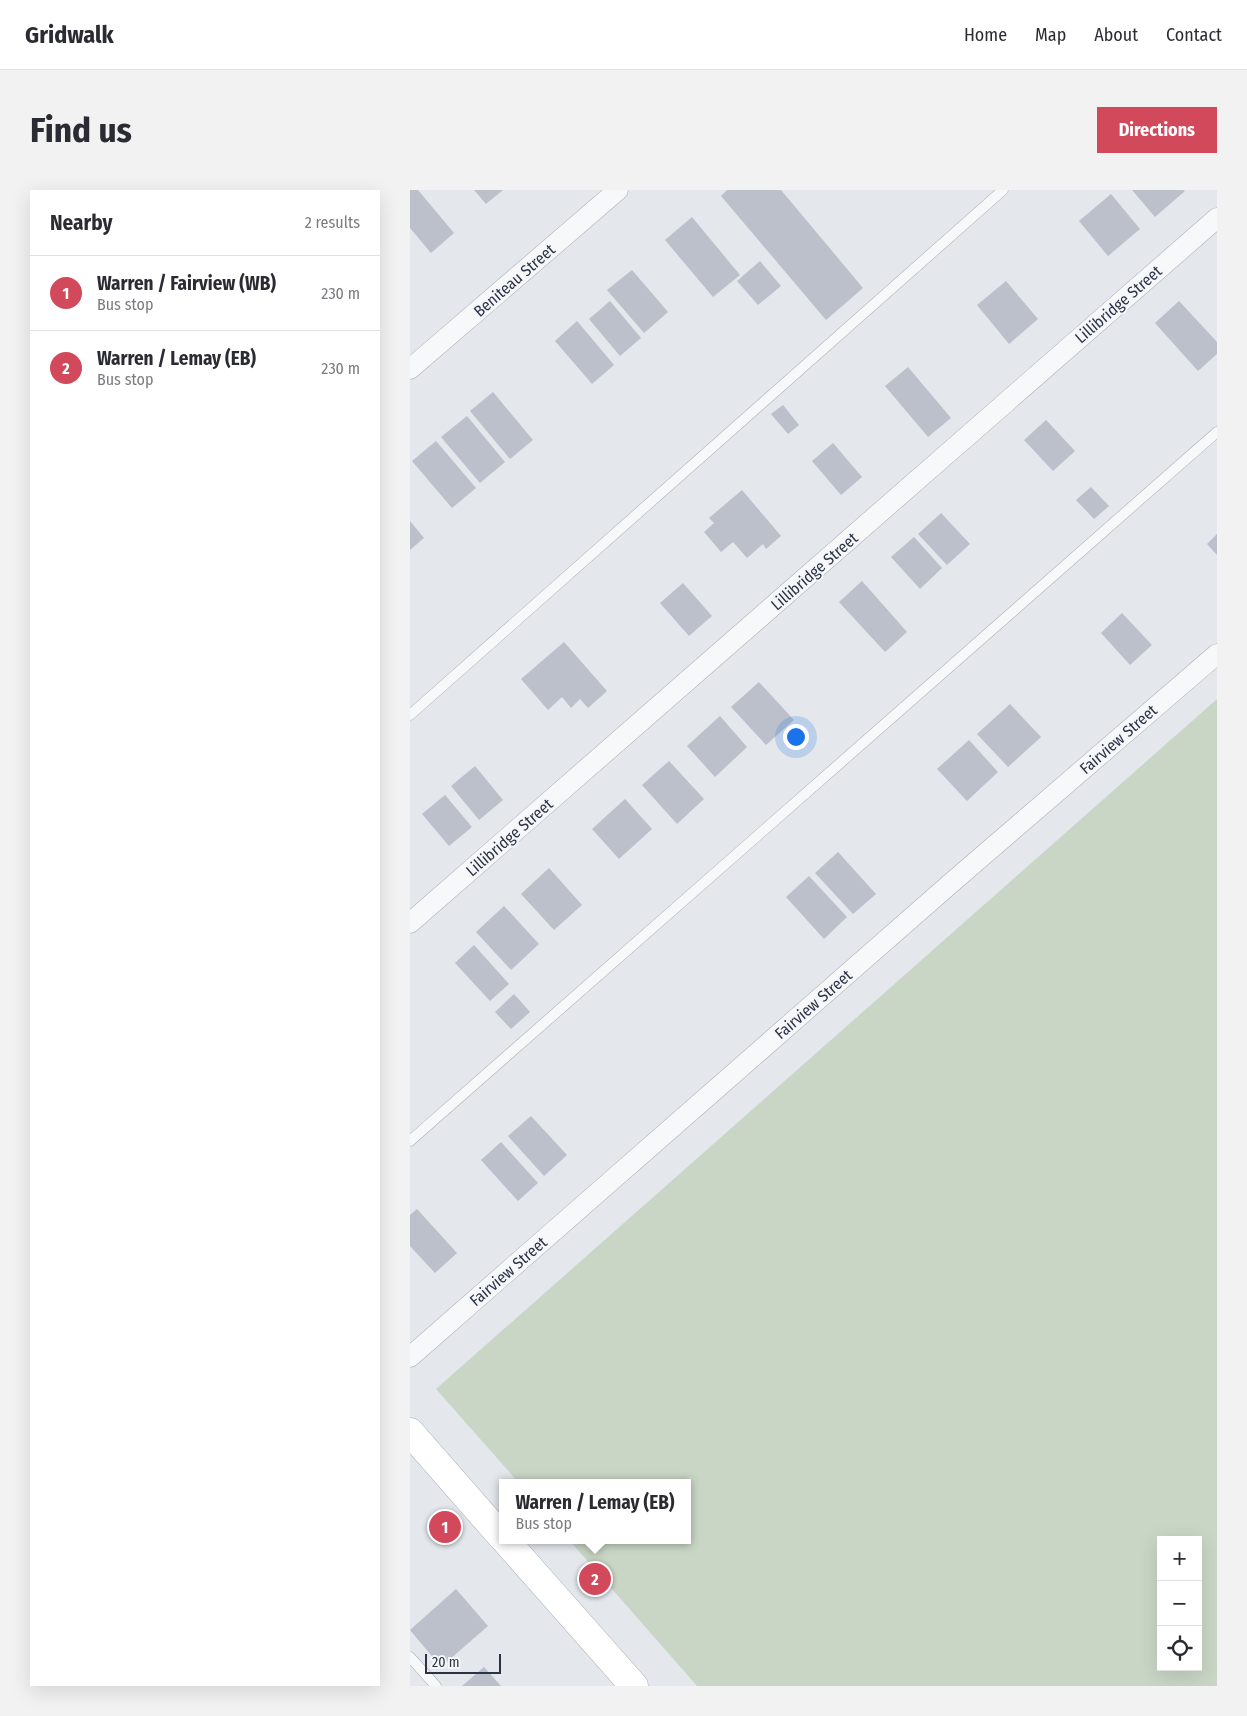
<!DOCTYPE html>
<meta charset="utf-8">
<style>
body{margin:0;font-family:"Fira Sans Condensed",sans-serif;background:#f2f2f3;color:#2b2b33}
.controls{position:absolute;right:15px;bottom:15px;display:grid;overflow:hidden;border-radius:0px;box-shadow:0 5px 20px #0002}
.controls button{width:45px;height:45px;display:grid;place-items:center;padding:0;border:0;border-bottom:1px solid #e1e1e2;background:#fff;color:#2b2b33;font:25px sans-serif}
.scale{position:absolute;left:15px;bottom:12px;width:76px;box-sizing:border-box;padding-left:5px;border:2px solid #2b3445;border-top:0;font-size:14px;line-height:18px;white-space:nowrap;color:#2b3445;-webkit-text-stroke:4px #f4f6f9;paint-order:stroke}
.you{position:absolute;left:385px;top:546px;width:18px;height:18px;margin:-12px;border:4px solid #fff;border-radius:50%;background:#1a73e8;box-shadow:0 0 0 8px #1a73e833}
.badge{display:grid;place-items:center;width:32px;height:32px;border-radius:50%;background:#d1495b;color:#fff;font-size:16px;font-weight:700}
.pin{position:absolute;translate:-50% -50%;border:2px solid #fff;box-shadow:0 1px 5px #0006}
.popup{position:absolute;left:89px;top:1289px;width:192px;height:65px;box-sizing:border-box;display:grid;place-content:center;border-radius:0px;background:#fff;filter:drop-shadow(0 1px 4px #0005);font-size:16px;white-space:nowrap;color:#7c7c81}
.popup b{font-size:19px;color:#2b2b33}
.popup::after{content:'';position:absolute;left:50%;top:100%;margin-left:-10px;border:10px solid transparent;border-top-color:#fff}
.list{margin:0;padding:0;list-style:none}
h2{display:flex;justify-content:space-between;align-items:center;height:65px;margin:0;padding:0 20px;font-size:21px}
h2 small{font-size:16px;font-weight:400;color:#7c7c81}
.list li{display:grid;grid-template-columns:32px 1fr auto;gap:15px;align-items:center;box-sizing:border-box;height:75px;padding:0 20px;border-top:1px solid #e1e1e2}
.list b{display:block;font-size:19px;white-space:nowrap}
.list p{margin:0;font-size:16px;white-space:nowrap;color:#7c7c81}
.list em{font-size:16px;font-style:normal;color:#7c7c81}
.icon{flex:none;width:28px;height:28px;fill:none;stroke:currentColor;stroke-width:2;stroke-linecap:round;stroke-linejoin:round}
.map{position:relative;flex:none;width:807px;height:1496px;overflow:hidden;border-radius:0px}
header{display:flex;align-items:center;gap:30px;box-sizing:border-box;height:70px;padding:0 25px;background:#fff;border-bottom:1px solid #e1e1e2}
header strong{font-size:24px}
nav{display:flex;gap:28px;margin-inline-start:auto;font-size:18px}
.intro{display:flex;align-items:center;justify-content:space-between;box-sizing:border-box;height:120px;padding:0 30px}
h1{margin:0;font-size:35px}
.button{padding:12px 22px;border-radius:0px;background:#d1495b;color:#fff;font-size:18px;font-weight:700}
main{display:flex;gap:30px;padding:0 30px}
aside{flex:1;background:#fff;border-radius:0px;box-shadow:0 5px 20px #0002}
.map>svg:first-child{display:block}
</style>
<header>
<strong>Gridwalk</strong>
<nav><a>Home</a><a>Map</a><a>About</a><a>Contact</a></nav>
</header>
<div class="intro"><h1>Find us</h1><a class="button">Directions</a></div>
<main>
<aside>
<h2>Nearby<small>2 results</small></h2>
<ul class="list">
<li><span class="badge">1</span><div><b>Warren / Fairview (WB)</b><p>Bus stop</p></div><em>230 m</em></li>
<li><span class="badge">2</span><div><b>Warren / Lemay (EB)</b><p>Bus stop</p></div><em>230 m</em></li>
</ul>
</aside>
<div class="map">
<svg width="807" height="1496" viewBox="0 0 807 1496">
<rect width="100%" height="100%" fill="#e4e7ec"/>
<path fill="#c9d6c5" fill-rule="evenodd" d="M807,509V1496H287L159,1350H278V1293H109L26,1199ZM751,1350H788V1477H751Z"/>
<g fill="#bbc0ca">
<polygon points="0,0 8,0 44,43 21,63 0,38"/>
<polygon points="64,0 93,0 76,14"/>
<polygon points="317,0 371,0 453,98 416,130 311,6"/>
<polygon points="722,0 773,0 775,1 745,27"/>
<polygon points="701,4 730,39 698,66 669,31"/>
<polygon points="282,27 330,85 303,107 255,50"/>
<polygon points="350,71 371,96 348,115 327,91"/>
<polygon points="222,80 258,122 234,143 197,100"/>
<polygon points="596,91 628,129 599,154 567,115"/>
<polygon points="200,111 231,148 210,166 179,129"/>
<polygon points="769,111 807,152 807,164 788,181 745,133"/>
<polygon points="167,131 204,175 182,194 145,151"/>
<polygon points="498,177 541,228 518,247 475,196"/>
<polygon points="83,202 123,250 100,269 60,221"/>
<polygon points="373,215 389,235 378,244 361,224"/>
<polygon points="57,226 95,272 70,293 31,247"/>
<polygon points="636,230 665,261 643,281 614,250"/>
<polygon points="26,251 66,298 42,318 2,271"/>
<polygon points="423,253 452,287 431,305 402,271"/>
<polygon points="681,297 699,316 684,329 666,310"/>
<polygon points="332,300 371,346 356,359 353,354 337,368 323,352 311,362 294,342 304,333 299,328"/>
<polygon points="531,323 560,354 537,375 508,344"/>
<polygon points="0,331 14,348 0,360"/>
<polygon points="807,344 807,365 797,354"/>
<polygon points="504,347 532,378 510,399 481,367"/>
<polygon points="452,391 497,442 475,462 429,412"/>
<polygon points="273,393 302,426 279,446 250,413"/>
<polygon points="712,423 742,455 720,475 691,443"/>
<polygon points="154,452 197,501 178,518 170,509 161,518 152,507 138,520 111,489"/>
<polygon points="349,492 384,530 356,555 321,517"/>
<polygon points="600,514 631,547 598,577 567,544"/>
<polygon points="310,526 337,557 305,587 277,556"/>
<polygon points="559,550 588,582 557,611 527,579"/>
<polygon points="259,571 294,609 267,634 232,595"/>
<polygon points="65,576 93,610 69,630 41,596"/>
<polygon points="35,605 62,637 39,656 12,624"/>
<polygon points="215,609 242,639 209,669 182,639"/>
<polygon points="428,662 466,704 443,724 405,683"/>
<polygon points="139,678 172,715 144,740 111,704"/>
<polygon points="399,686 437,727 414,749 376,707"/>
<polygon points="94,716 129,754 101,780 66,742"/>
<polygon points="64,755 99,794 80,811 45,773"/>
<polygon points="104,804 120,822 101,839 85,822"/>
<polygon points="121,926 157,965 134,986 98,946"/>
<polygon points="91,952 128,993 108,1011 71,970"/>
<polygon points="7,1019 47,1063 25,1083 0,1056 0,1025"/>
<polygon points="46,1399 78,1436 31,1477 0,1440"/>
<polygon points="74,1477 91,1496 52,1496"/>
</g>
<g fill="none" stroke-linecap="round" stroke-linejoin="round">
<defs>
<g id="lane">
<polyline points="0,525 593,0"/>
<polyline points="0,951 807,242"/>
<polyline points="0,1467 26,1496"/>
</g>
<g id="street">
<polyline points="0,179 208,0"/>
<polyline points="0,733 807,28"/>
<polyline points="0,1167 540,694 807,464"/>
</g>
<g id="secondary">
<polyline points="0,1242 92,1347"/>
<polyline points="95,1350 224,1496"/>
</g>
</defs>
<use href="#lane" stroke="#a9aeb7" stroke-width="11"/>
<use href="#street" stroke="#a9aeb7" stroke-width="21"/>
<use href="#secondary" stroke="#a9aeb7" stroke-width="29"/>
<use href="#lane" stroke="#f7f8fa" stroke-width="10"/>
<use href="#street" stroke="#f7f8fa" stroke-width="20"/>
<use href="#secondary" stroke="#fff" stroke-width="28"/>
</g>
<g text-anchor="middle" stroke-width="4" stroke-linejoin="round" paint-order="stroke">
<g font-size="16" fill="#2b3445" stroke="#f4f6f9">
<text transform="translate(104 90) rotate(-41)" y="6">Beniteau Street</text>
<text transform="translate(708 114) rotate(-41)" y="6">Lillibridge Street</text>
<text transform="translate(404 381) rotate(-41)" y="6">Lillibridge Street</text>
<text transform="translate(708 549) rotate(-41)" y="6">Fairview Street</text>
<text transform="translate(99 647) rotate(-41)" y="6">Lillibridge Street</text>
<text transform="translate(403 814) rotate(-41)" y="6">Fairview Street</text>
<text transform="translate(98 1081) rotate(-41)" y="6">Fairview Street</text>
</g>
</g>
</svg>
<div class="controls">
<button>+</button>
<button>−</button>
<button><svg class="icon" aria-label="locate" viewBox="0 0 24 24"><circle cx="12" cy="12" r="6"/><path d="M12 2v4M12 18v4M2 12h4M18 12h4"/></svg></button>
</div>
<div class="scale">20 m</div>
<div class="you"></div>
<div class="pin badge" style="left:35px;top:1337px">1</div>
<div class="pin badge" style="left:185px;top:1389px">2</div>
<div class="popup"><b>Warren / Lemay (EB)</b>Bus stop</div>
</div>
</main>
